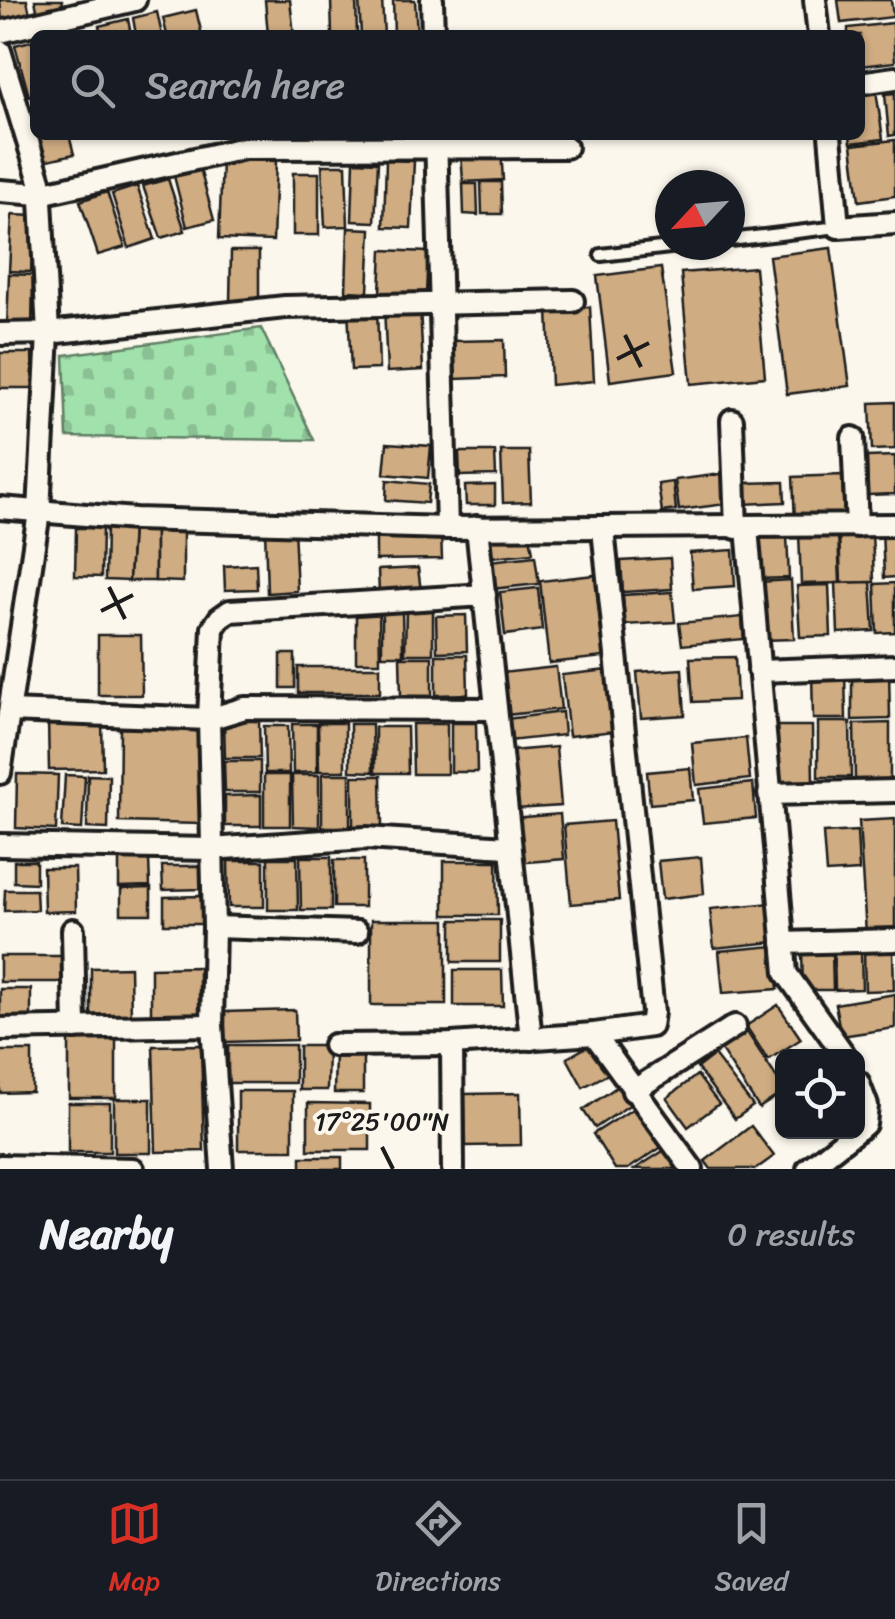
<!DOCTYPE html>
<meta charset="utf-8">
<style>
body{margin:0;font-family:Sriracha,sans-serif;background:#242831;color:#f1f3f6}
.controls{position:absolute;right:30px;bottom:30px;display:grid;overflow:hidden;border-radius:15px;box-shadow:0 2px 8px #0004}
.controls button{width:90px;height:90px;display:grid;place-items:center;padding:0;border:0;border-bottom:2px solid #363941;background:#171b24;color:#f1f3f6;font:50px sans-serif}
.compass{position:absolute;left:655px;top:170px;width:90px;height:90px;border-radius:50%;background:#171b24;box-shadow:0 2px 8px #0004;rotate:244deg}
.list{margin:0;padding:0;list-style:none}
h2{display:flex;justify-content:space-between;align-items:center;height:130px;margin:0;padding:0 40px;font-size:42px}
h2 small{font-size:32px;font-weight:400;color:#9ea1a6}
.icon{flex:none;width:55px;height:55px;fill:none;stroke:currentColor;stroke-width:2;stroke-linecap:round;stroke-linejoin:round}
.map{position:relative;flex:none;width:895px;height:1169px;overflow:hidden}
.search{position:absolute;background:#171b24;box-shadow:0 2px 8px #0004;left:30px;right:30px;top:30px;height:110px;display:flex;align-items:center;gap:25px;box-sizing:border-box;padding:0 35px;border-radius:15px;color:#9ea1a6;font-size:38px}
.sheet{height:310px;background:#171b24}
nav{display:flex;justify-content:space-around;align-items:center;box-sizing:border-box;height:140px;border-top:2px solid #363941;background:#171b24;font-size:28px;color:#9ea1a6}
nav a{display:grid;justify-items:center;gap:5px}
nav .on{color:#d93025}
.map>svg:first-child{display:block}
</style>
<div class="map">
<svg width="895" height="1169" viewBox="0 0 895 1169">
<defs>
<pattern id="cemetery-stones" width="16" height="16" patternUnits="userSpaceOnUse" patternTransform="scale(2.5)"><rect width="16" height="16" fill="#a1e1ab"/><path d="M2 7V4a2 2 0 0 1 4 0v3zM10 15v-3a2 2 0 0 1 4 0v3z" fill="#8ac093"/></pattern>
</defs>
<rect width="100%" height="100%" fill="#fbf7ec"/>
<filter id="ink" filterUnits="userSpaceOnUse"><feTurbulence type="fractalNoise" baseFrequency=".01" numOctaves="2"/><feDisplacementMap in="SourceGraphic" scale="20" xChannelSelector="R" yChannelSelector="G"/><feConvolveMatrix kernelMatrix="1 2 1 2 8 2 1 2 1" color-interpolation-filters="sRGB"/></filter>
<g filter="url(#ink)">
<polygon fill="url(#cemetery-stones)" stroke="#5e7e64" stroke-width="2.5" points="261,328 314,440 67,437 64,355"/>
<g fill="#cfac82" stroke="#1c1c1c" stroke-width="2.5">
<polygon points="0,0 27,0 30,14 2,21"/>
<polygon points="35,0 62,0 64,8 38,15"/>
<polygon points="265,0 290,0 294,35 268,35"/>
<polygon points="331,0 356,0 357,35 332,35"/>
<polygon points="359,0 382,0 384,35 361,35"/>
<polygon points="393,0 415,0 417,35 394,35"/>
<polygon points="838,0 891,0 893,17 841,23"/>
<polygon points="196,10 202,35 167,35 163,18"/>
<polygon points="157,12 162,35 136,35 133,18"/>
<polygon points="128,19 131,35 101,35 99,26"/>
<polygon points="893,23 895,62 860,66 860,35 848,35 848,28"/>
<polygon points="35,40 35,95 29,96 15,45"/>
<polygon points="876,90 883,139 851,143 850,135 860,135 860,92"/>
<polygon points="895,93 895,135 889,136 885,94"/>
<polygon points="37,135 69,135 74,154 44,161"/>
<polygon points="895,140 895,196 859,201 852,145"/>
<polygon points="501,149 503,180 463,182 461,152"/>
<polygon points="222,159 276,161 273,241 219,239"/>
<polygon points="386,160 414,161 411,228 384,227"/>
<polygon points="354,161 378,162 375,222 352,221"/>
<polygon points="199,165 214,220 187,227 173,172"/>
<polygon points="322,165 346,165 348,226 325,227"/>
<rect x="293" y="173" width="26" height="62"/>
<polygon points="168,179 185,231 161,238 143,186"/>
<polygon points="481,182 501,182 502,214 482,214"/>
<polygon points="463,184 477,184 478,215 464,214"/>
<polygon points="137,186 155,239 129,248 112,194"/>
<polygon points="107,192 125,247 98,255 80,201"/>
<polygon points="12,215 34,216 31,272 9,271"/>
<polygon points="348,228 371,229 368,292 346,291"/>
<polygon points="831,248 850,386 787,394 769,256"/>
<polygon points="382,250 428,252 426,294 380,292"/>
<polygon points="231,251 259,251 259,303 230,303"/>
<polygon points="755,267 765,377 691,384 681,273"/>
<polygon points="661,268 676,372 610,381 597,276"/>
<polygon points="9,274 33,275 32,330 7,328"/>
<polygon points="420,305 423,370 387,372 384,306"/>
<polygon points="377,307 379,369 351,370 348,308"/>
<polygon points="590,307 594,381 551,385 548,309"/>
<polygon points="504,340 505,377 456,379 454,341"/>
<polygon points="0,353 32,353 33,388 0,388"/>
<polygon points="895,402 895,449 872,450 870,403"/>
<polygon points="387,443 431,446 428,478 384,474"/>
<polygon points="501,451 529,451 531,502 503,503"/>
<polygon points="459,452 495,452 496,475 460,476"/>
<polygon points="895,456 895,494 868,495 867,457"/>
<polygon points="722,474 726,504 679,510 675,480"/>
<polygon points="842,475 844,520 795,522 793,477"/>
<polygon points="387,480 429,484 427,503 386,500"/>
<polygon points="673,482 676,510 662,512 658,484"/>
<polygon points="784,482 785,502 742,504 741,483"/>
<polygon points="495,485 495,505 466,505 465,486"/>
<polygon points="106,527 132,529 129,581 105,580"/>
<polygon points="294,527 297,591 267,593 265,528"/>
<polygon points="76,528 102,528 101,577 75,576"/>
<polygon points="155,528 155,581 129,581 132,529"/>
<polygon points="155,528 183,528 183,582 155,581"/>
<polygon points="882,529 895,529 895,577 884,578"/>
<polygon points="529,530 533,553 491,557 488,534"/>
<polygon points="872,530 874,582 841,583 839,532"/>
<polygon points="838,531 840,583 801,584 799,533"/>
<polygon points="441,532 442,559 376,560 376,534"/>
<polygon points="787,536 789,578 754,579 752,537"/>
<polygon points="733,550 735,586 693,589 690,553"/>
<polygon points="535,556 539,584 491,589 489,561"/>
<polygon points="670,558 672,589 623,592 621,561"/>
<polygon points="256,564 257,589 225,590 224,566"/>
<polygon points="418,568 421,591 379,593 378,570"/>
<polygon points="595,575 604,657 549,663 540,581"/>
<polygon points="791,580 794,639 762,640 759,582"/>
<polygon points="871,582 874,631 838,633 836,583"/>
<polygon points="895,583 895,632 877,633 875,584"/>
<polygon points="829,585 831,636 800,637 797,586"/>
<polygon points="538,588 542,630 505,635 500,592"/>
<polygon points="672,592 675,622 625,625 623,595"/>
<polygon points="406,609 433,610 433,654 405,654"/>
<polygon points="382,611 402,611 403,655 382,655"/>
<polygon points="356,612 379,612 380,662 356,662"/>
<polygon points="466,615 467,651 437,652 436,616"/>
<polygon points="742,617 744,639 682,645 679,623"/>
<polygon points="98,635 141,635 142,695 98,695"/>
<rect x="281" y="654" width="14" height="34"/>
<polygon points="436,655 467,655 468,694 436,695"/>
<polygon points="400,657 432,657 432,696 401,696"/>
<polygon points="735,657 737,700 693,702 690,658"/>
<rect x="298" y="667" width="82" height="26"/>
<polygon points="556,667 561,709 506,715 501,673"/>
<polygon points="682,669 685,715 641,718 637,672"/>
<polygon points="852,669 889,669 890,719 852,720"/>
<polygon points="608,670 615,731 569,736 562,675"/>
<polygon points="812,671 845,671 846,719 813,719"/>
<polygon points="562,712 564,735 509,741 506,719"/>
<polygon points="102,719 103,769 49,770 48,720"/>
<polygon points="224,721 259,721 260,758 225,758"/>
<polygon points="818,722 850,722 851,777 818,777"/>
<polygon points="318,723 345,723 345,771 319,771"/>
<polygon points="451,723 476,723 477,772 451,772"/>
<polygon points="890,723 890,779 855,779 854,724"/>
<polygon points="292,724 317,724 317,772 293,773"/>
<polygon points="350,724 372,724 373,772 350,771"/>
<polygon points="412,724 447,724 447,774 413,774"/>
<polygon points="264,726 288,726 289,773 265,773"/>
<polygon points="774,726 812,726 813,782 774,782"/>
<polygon points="375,727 407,727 408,773 375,773"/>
<polygon points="120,728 203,729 201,824 119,822"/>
<polygon points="746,738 750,779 696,785 692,743"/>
<polygon points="556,747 561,806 516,809 511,751"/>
<polygon points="224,761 260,761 260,792 225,792"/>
<polygon points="690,768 693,800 650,804 647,772"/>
<polygon points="17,774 58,775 56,830 16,828"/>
<rect x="322" y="774" width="28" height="53"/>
<polygon points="65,775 85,776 82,829 62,828"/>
<polygon points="88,775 109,776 108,829 87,828"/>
<rect x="264" y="775" width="26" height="51"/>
<polygon points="292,775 319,775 319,827 293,826"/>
<polygon points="353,776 381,776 382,826 353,826"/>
<polygon points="753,783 756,818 703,823 699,789"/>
<polygon points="261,795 261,826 225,826 225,796"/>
<polygon points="560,814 564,859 515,863 512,818"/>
<polygon points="895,819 895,932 866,934 859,821"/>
<polygon points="612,821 619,900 571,904 564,825"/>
<polygon points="857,831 859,871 826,873 823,833"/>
<polygon points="300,857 331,857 331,910 301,910"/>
<polygon points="701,857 704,894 662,899 658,861"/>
<polygon points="268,858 297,858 298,910 268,910"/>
<polygon points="119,859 149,859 150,886 119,887"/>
<rect x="334" y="860" width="30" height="47"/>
<polygon points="14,861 36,861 36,883 14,882"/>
<polygon points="228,861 264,861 264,907 229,907"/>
<polygon points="444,861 497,861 498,915 444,915"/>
<polygon points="162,866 203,866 204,889 163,890"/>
<polygon points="43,868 75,868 76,911 44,912"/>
<polygon points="151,888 151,914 121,914 121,889"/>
<polygon points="5,890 36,890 37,910 4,911"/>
<polygon points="201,896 202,924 164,924 164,897"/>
<polygon points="771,903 775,942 714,948 710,909"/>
<rect x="371" y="920" width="75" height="85"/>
<rect x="452" y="920" width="48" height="42"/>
<polygon points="774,946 778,989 723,993 719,951"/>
<polygon points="832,950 833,990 803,990 802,951"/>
<polygon points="893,950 894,990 865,991 864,951"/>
<polygon points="834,951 861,951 862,989 835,990"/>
<rect x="0" y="956" width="66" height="26"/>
<polygon points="130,967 131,1018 91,1018 91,968"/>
<polygon points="199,967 199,1018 151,1018 151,968"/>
<polygon points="454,970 502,970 503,1006 454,1006"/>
<rect x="0" y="989" width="31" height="34"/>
<polygon points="895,994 895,1028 841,1036 835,1004"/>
<polygon points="778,1005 801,1039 768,1060 746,1026"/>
<polygon points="295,1010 296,1040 225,1042 225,1012"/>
<polygon points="747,1032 782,1086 782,1093 759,1108 720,1049"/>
<rect x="69" y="1040" width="47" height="58"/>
<polygon points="594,1043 610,1073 583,1087 567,1058"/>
<polygon points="201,1045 204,1151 156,1152 153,1046"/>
<rect x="228" y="1045" width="67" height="38"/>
<polygon points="299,1046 328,1046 327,1090 299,1090"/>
<polygon points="0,1051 32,1051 32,1092 0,1093"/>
<polygon points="335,1052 363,1052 363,1093 334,1093"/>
<polygon points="714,1055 753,1106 735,1119 697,1068"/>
<polygon points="697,1075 719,1104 688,1127 667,1098"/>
<polygon points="621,1084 634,1102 595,1128 583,1110"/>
<rect x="238" y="1091" width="55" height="59"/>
<polygon points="520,1093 521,1145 466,1146 465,1094"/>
<rect x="114" y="1099" width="37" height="54"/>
<rect x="68" y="1103" width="42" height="49"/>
<polygon points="308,1103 370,1104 370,1150 308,1150"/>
<polygon points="639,1105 665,1145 628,1169 615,1169 593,1134"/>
<polygon points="751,1126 774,1156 756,1169 711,1169 705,1161"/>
<polygon points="671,1146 685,1169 635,1169"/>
<rect x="301" y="1157" width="41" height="12"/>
</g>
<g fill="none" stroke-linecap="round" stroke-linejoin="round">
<defs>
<g id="service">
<polyline points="730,240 838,227"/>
<polyline points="601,255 687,245"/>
</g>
<g id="minor">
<polyline points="432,0 433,35"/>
<polyline points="815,0 819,35"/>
<polyline points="0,32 135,0"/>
<polyline points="0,51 40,181 48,333 39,512 0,773"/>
<polyline points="860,83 895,78"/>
<polyline points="436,135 447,528 895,525"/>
<polyline points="830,135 838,227 895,223"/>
<polyline points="0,191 40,194 244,148 566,147"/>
<polyline points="0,334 48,333 285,307 573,301"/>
<polyline points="732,420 736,528"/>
<polyline points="853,438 857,526"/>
<polyline points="0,508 135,519 447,528"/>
<polyline points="477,527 531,1039"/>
<polyline points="747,528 786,973 845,1056"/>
<polyline points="759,671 895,666"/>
<polyline points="10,711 209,719 213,628 220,618 230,611 485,595"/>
<polyline points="769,794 895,791"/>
<polyline points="0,845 211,849 366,838 508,847"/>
<polyline points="214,927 357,932"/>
<polyline points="73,930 75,1028"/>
<polyline points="783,943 895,940"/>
<polyline points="0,1029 212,1025"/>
<polyline points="594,1034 692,1169"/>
<polyline points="452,1044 453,1169"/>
<polyline points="334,1045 452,1044 594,1034 651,1026 653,1012 603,529"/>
<polyline points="858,1082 867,1106 865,1124 858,1130"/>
<polyline points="633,1091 735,1026"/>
<polyline points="0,1166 133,1169"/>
<polyline points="222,1169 212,1025 214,927 209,719 245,708 496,709"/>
<polyline points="808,1169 855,1132"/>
</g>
</defs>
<use href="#service" stroke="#1c1c1c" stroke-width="18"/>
<use href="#minor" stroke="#1c1c1c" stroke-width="28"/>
<use href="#service" stroke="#fbf7ec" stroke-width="10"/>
<use href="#minor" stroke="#fbf7ec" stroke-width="20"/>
</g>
</g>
<path fill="none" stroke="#1c1c1c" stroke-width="4" d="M625,335L641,367M617,359L649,343M109,587L125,619M101,611L133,595M382,1147L393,1169"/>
<g font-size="25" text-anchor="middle" fill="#1c1c1c" stroke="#fbf7ec" stroke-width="8" stroke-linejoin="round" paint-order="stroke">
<text x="382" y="1130">17°25'00"N</text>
</g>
</svg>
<div class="controls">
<button><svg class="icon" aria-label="locate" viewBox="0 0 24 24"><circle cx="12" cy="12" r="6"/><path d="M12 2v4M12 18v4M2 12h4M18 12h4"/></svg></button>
</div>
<svg class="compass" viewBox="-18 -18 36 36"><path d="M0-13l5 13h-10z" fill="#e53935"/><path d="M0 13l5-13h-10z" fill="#9ea1a6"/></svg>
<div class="search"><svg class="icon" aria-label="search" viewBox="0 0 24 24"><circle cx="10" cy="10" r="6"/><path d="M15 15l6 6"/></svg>Search here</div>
</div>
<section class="sheet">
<h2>Nearby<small>0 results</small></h2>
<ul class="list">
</ul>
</section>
<nav>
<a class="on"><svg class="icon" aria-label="map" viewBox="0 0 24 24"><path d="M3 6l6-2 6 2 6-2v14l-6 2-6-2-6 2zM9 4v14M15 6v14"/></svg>Map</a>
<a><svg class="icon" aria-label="directions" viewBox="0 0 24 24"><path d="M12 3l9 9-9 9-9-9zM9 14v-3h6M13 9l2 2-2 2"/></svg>Directions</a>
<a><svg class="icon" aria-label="saved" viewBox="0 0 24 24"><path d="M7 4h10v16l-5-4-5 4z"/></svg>Saved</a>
</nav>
